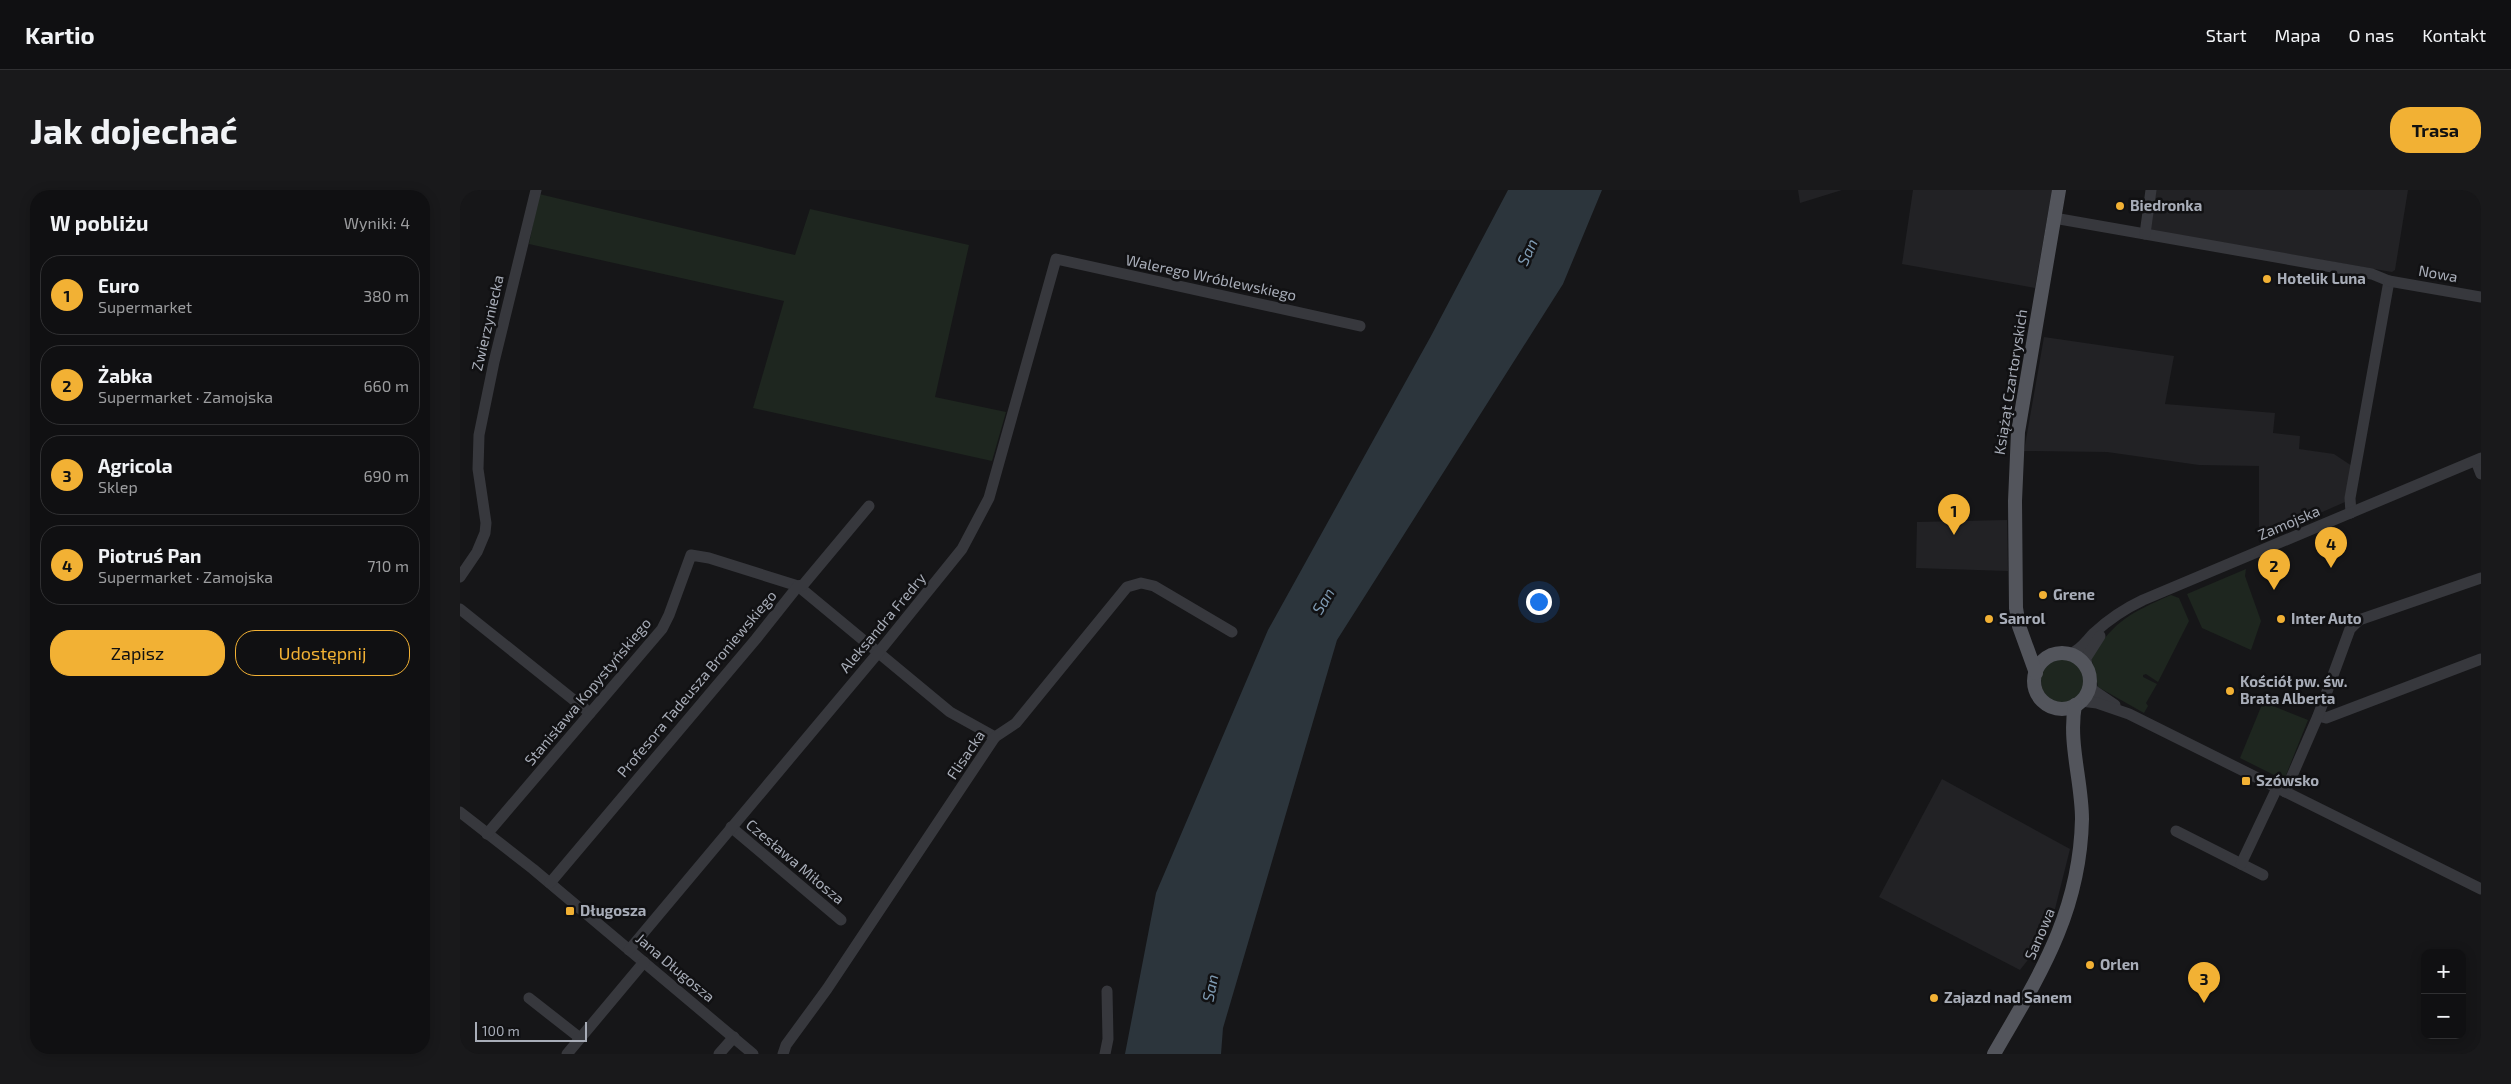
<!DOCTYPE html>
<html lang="pl">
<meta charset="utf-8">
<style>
body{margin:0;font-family:"Exo 2",sans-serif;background:#19191b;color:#f1f3f6}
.controls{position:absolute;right:15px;bottom:15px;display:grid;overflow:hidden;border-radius:10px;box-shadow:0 2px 12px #0003}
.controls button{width:45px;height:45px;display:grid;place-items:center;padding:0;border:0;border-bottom:1px solid #303032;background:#101012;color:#f1f3f6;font:25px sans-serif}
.scale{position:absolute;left:15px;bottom:12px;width:112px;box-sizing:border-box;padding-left:5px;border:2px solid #a8adb8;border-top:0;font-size:14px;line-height:18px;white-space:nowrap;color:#a8adb8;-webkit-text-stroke:4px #111113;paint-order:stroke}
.you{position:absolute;left:1078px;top:411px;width:18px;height:18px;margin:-12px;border:4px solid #fff;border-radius:50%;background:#1a73e8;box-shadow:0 0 0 8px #1a73e833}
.badge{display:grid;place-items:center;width:32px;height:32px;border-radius:50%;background:#f2b134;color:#111;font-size:16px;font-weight:700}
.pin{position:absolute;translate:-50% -41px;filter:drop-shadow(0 1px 2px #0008)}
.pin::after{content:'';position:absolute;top:26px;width:18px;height:15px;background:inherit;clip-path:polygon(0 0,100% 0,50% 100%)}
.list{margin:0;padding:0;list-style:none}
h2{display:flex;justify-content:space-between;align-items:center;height:65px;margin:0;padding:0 20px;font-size:21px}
h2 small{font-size:16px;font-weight:400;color:#9c9d9f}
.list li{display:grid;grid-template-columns:32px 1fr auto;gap:15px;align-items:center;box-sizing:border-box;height:80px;margin:0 10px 10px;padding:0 10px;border:1px solid #303032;border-radius:20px}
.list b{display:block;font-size:19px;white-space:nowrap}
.list p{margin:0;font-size:16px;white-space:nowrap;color:#9c9d9f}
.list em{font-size:16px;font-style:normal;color:#9c9d9f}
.actions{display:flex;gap:10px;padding:15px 20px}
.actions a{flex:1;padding:11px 0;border:1px solid #f2b134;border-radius:20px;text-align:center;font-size:18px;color:#f2b134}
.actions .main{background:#f2b134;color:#111}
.map{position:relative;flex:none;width:2021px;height:864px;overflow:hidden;border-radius:20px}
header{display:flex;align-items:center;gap:30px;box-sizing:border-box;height:70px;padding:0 25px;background:#101012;border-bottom:1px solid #303032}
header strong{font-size:24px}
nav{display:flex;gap:28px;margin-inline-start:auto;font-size:18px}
.intro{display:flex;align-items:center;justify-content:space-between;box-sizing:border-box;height:120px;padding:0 30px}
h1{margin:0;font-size:35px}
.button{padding:12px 22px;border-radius:20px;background:#f2b134;color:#111;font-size:18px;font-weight:700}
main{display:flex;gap:30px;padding:0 30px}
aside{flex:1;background:#101012;border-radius:20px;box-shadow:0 2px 12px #0003}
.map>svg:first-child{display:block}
</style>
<header>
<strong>Kartio</strong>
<nav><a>Start</a><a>Mapa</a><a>O nas</a><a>Kontakt</a></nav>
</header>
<div class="intro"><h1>Jak dojechać</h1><a class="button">Trasa</a></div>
<main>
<aside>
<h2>W pobliżu<small>Wyniki: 4</small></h2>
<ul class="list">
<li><span class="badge">1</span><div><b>Euro</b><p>Supermarket</p></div><em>380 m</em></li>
<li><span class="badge">2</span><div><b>Żabka</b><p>Supermarket · Zamojska</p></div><em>660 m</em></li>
<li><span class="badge">3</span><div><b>Agricola</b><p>Sklep</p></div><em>690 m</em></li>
<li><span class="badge">4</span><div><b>Piotruś Pan</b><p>Supermarket · Zamojska</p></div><em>710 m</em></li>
</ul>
<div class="actions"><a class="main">Zapisz</a><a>Udostępnij</a></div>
</aside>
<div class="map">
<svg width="2021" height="864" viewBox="0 0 2021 864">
<rect width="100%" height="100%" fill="#161618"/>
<g fill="#222225">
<polygon points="1338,0 1382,0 1340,13"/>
<polygon points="1453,0 1592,0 1575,98 1442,74"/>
<polygon points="1695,0 1948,0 1935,80 1932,82 1689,40"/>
<polygon points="1584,147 1714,166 1705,214 1815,223 1813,243 1840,246 1839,259 1874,264 1892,276 1885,312 1799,350 1799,276 1739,275 1647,262 1564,261"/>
<polygon points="1547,330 1548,381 1456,378 1457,332"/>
<polygon points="1482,589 1610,659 1594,723 1574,762 1560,780 1419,707"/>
</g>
<g fill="#1e261f">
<polygon points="79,4 335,65 350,19 509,55 475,207 546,222 532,271 293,218 324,111 69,54"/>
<polygon points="1786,379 1785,386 1801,431 1791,460 1742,438 1727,404"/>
<path d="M1711,405L1719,408L1729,431L1698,492L1686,484L1683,485V487L1697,494L1686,513L1688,516L1684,523L1638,497C1637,488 1631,475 1632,467C1654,430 1673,422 1711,405Z"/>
<circle cx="1603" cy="491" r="22"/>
<polygon points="1803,512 1848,530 1824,590 1780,568"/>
</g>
<polygon fill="#2c353c" points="1048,0 1142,0 1103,94 877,450 763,838 761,864 665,864 696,703 808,440 971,146"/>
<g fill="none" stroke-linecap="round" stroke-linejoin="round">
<g stroke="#37383d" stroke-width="11">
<polyline points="1594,28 1912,84 1929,91 1890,308 1891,323"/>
<polyline points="1685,44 1691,0"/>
<polyline points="1929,91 2021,107"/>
<polyline points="2016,271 2021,284"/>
<polyline points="0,387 17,362 25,343 26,333 18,279 19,245 34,172 76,0"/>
<polyline points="0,419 130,523"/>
<path d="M1610,464C1621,460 1626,451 1634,443C1648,430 1666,418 1683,410L2021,268"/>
<polyline points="1627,478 1626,468 1640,446"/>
<polyline points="1630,493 1633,500 1655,515"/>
<polyline points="1621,511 1637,513 1669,524 2021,699"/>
<polyline points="1858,526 1866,528 2021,469"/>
<polyline points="1825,602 1858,526 1890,439 1899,430 2021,388"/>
<polyline points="0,622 73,679 293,864"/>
<polyline points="271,637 381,730"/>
<polyline points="1716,641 1803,685"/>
<polyline points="27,644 202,439 209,425 231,365 249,368 338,396 490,522 535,547"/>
<polyline points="1781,674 1817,598"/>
<polyline points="90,693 296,449 338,396 343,395 409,316"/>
<polyline points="169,760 418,463 502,359 529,308 596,69 900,136"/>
<polyline points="69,808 120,848"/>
<polyline points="107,864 184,772"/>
<polyline points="259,864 274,847"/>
<polyline points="323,864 326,855 367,799 535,547 556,533 667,397 681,393 694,396 772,442"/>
<polyline points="645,864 648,849 647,801"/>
</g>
<g stroke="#53555c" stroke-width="14">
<circle cx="1602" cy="491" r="28"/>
<polyline points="1576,483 1559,436 1556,418 1555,311 1558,242 1599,0"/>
<path d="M1534,864C1579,786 1620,723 1622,629C1622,592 1608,552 1615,515"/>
</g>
</g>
<g fill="#f2b134" stroke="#111113" stroke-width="2">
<circle cx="1660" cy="16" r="5"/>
<circle cx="1807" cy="89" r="5"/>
<circle cx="1583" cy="405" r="5"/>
<circle cx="1529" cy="429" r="5"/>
<circle cx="1821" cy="429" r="5"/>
<circle cx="1770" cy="501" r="5"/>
<rect x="1781" y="586" width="10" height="10" rx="2.5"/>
<rect x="105" y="716" width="10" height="10" rx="2.5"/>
<circle cx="1630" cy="775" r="5"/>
<circle cx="1474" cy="808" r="5"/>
</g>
<g text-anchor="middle" stroke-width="5" stroke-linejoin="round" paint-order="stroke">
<g font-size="15" font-weight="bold" fill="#a8adb8" stroke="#111113" text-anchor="start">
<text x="1670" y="21">Biedronka</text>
<text x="1817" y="94">Hotelik Luna</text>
<text x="1593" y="410">Grene</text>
<text x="1539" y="434">Sanrol</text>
<text x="1831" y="434">Inter Auto</text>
<text x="1780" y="497">Kościół pw. św.<tspan x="1780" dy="17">Brata Alberta</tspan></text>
<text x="1796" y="596">Szówsko</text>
<text x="120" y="726">Długosza</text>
<text x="1640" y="780">Orlen</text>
<text x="1484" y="813">Zajazd nad Sanem</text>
</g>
<g font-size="15" fill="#a8adb8" stroke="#111113">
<text transform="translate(1978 84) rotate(10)" y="5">Nowa</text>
<text transform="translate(751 88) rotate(12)" y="5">Walerego Wróblewskiego</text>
<text transform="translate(28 133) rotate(-77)" y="5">Zwierzyniecka</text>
<text transform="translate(1551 192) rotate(-81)" y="5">Książąt Czartoryskich</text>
<text transform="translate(1829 333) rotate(-23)" y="5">Zamojska</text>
<text transform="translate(423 433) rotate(-50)" y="5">Aleksandra Fredry</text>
<text transform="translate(237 494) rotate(-50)" y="5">Profesora Tadeusza Broniewskiego</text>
<text transform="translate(128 502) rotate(-50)" y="5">Stanisława Kopystyńskiego</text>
<text transform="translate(506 565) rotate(-56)" y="5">Flisacka</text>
<text transform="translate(335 672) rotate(40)" y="5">Czesława Miłosza</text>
<text transform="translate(1580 744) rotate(-67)" y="5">Sanowa</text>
<text transform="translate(215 778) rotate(40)" y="5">Jana Długosza</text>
</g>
<g font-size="16" font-style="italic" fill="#7f9bb3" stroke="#111113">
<text transform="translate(1067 62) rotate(-65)" y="6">San</text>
<text transform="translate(863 411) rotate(-59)" y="6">San</text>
<text transform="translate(750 798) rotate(-79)" y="6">San</text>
</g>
</g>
</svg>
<div class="controls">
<button>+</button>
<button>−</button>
</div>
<div class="scale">100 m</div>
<div class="you"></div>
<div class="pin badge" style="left:1494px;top:345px">1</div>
<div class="pin badge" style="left:1814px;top:400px">2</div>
<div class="pin badge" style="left:1744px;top:813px">3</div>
<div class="pin badge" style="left:1871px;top:378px">4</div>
</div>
</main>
